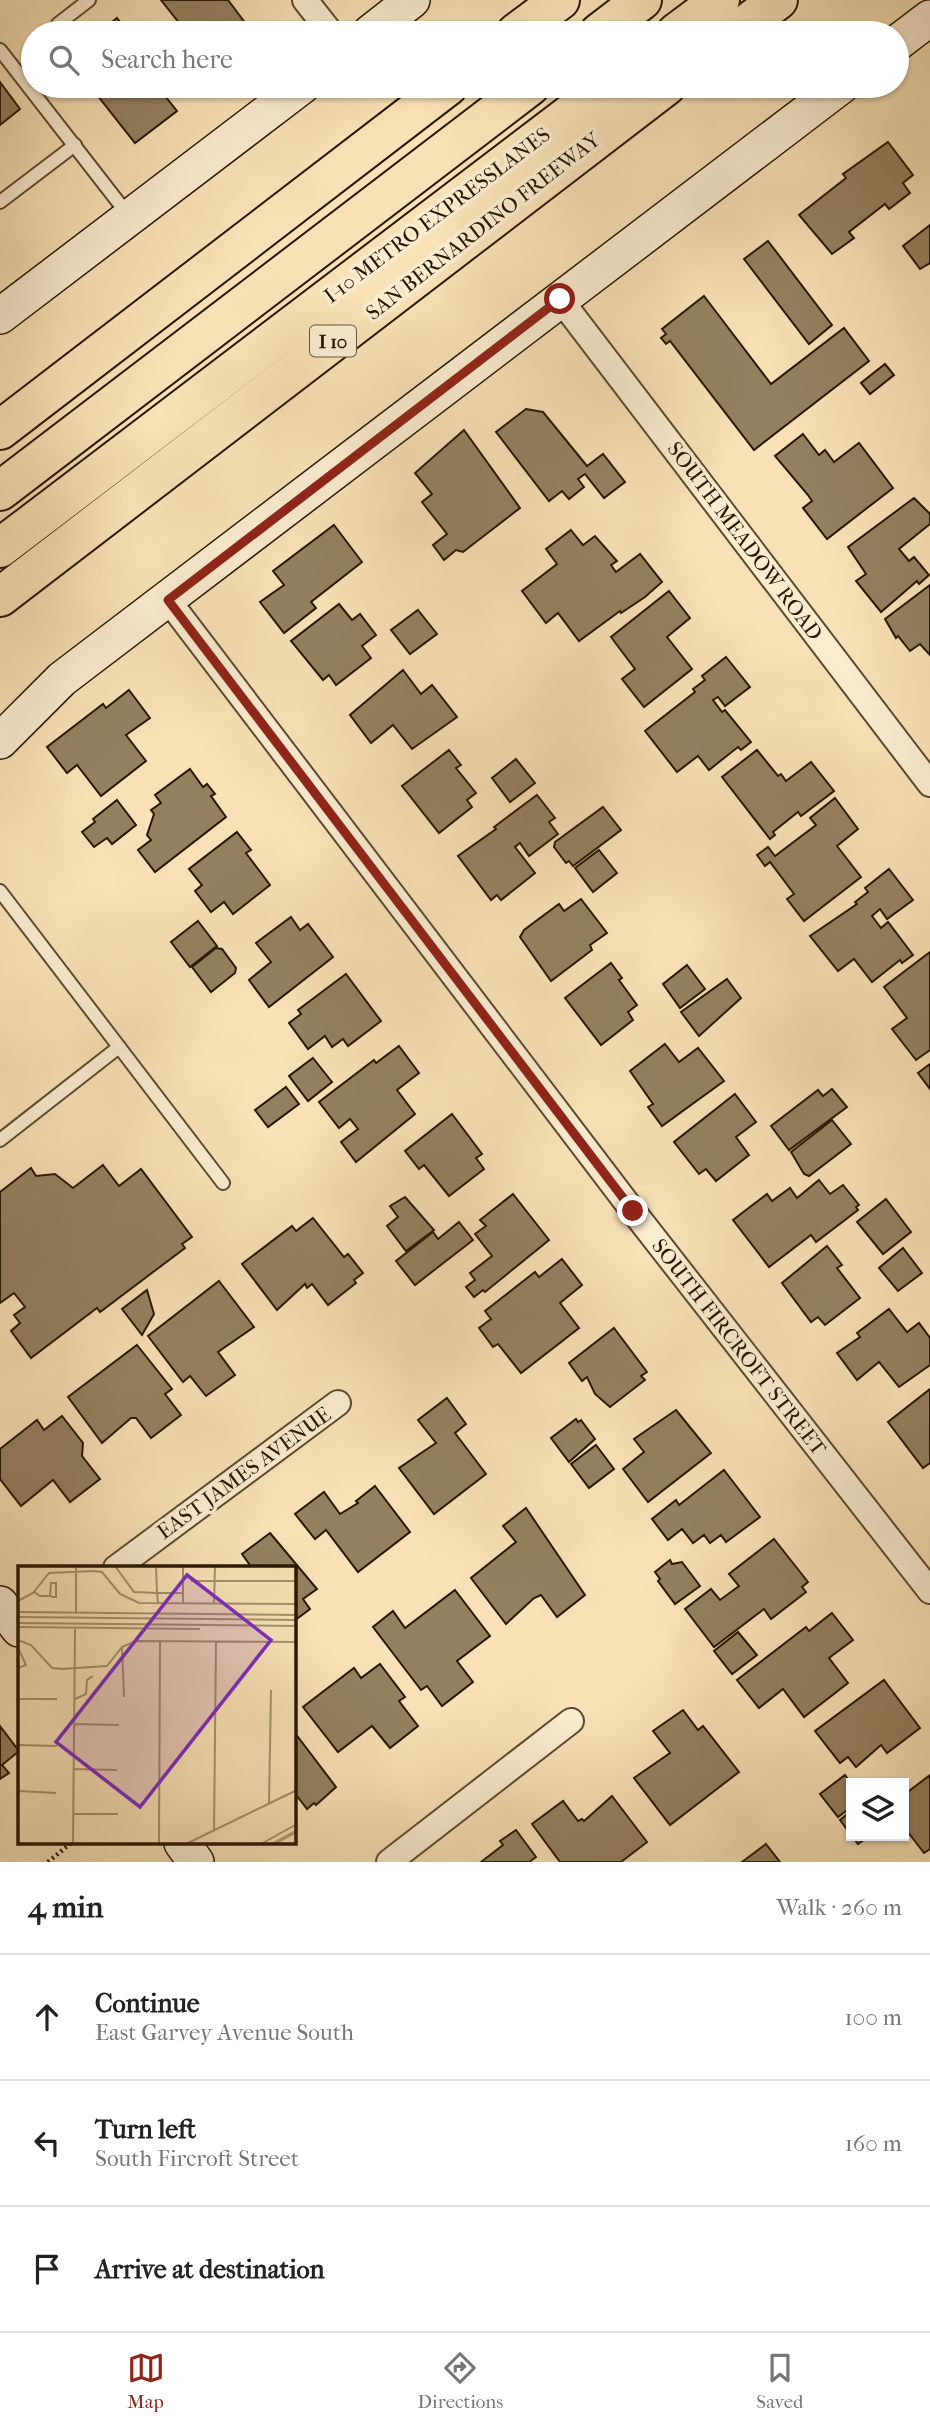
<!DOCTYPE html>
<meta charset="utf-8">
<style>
body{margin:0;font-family:"IM FELL French Canon",serif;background:#f6f6f6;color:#222}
.controls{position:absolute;right:21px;bottom:21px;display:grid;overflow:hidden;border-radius:0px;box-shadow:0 2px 5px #0004}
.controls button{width:63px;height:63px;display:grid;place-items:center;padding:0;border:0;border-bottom:2px solid #e0e0e0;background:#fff;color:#222;font:35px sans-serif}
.stop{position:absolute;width:21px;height:21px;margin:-16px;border:5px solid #8f2418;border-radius:50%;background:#fff}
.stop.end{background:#8f2418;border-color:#fff;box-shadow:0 2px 7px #0008}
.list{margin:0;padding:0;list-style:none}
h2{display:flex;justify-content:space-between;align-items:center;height:91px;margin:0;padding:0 28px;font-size:30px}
h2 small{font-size:23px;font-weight:400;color:#767676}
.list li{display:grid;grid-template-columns:46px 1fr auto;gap:21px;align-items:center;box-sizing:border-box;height:126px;padding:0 28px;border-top:2px solid #e0e0e0}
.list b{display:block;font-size:26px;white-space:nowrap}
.list p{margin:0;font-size:23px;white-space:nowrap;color:#767676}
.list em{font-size:23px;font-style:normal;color:#767676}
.icon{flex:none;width:38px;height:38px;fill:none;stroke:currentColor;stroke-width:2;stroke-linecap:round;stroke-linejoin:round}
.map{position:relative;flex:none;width:930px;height:1862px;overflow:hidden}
.search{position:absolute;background:#fff;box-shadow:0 2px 5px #0004;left:21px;right:21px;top:21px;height:77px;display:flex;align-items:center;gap:18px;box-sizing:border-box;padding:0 24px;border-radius:38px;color:#767676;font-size:26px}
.sheet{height:469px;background:#fff}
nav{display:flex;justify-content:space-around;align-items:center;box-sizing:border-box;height:98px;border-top:2px solid #e0e0e0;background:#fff;font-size:19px;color:#767676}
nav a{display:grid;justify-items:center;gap:4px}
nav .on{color:#8f2418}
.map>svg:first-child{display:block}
</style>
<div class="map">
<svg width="930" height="1862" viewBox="0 0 930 1862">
<rect width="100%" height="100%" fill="#f8e1b6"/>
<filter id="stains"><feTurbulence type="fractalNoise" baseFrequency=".00286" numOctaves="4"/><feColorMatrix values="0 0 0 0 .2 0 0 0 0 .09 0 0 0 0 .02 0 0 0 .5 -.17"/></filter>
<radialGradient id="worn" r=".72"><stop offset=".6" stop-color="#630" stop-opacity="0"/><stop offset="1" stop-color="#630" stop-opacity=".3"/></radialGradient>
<g fill="#94805f" stroke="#281700" stroke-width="2">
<polygon points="161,0 228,0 249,28 242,33 187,33"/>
<polygon points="117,18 129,33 98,33"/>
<polygon points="0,82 20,109 0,125"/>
<polygon points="90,86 157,86 177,111 135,143"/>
<polygon points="888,142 913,175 903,183 910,193 889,209 885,204 849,232 854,238 832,254 799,215 846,178 843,174"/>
<polygon points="930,225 930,263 920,269 903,246"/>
<polygon points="768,241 832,325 809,344 744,259"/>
<polygon points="704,296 771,384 844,328 869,361 754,450 670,341 666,344 661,338 666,334 662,329"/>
<polygon points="885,364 894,375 870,394 861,383"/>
<polygon points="526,409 543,412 587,466 603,454 625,482 604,498 585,474 578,479 584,487 569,499 562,491 549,501 496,432"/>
<polygon points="464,430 520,508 463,552 456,550 444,560 433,545 447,534 422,502 432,494 415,473"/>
<polygon points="803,434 819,455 825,450 834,462 859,443 893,488 827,539 803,508 812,501 808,495 775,456"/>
<polygon points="914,498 930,514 930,524 899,549 909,561 914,557 929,575 919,584 917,581 881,612 856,581 866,574 848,547"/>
<polygon points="334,525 362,562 311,602 316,608 284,633 260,602 284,585 273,571"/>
<polygon points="571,530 583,545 595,536 617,561 611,565 616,572 640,554 662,582 645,597 621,613 620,611 579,641 558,613 546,623 522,591 557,564 546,549"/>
<polygon points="930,585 930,655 920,644 910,651 898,636 896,638 885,619"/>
<polygon points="669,591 690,618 667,637 692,669 644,707 622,679 635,669 611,637"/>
<polygon points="339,604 352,620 360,614 376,635 362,646 371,658 336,685 329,675 323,680 291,641"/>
<polygon points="418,610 437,634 410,654 391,630"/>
<polygon points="726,657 750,687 725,706 718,697 713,700 722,712 725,710 751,742 741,750 738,747 709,770 698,756 677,772 645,731 695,692 693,689 705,680 702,676"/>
<polygon points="403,670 421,694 432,685 457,717 412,749 393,725 371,743 350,715"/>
<polygon points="129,690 150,718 126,735 146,761 101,796 77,765 67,773 47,747 103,704 106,708"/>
<polygon points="449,750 461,765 456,768 476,793 467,800 472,807 439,833 402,786"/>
<polygon points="757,750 778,776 781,774 786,781 811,762 834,791 801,816 798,812 773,832 775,835 770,839 722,777"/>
<polygon points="516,759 535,783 510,802 492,778"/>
<polygon points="190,769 203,787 207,784 215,794 211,796 226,817 155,872 138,850 151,840 147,835 154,814 151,810 161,803 155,795"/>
<polygon points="537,795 555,818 549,822 558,834 529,856 520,843 515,847 535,873 501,900 497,895 491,900 458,856 496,829 494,827"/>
<polygon points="835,798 858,829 837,846 861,877 804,921 787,899 794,894 770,862 765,866 757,855 768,847 775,856 816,825 810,818"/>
<polygon points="117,800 136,825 112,844 107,838 94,847 82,832 95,822 93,819"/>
<polygon points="603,807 621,830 573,866 569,861 566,863 554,847 555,842"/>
<polygon points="237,832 251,850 246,853 270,885 233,914 224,902 211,912 195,891 202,885 189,869"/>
<polygon points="599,850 617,873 593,892 575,868"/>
<polygon points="889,869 913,900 887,919 880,909 872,916 881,928 888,922 913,955 902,963 900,960 872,982 854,959 838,971 810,936 857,904 855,902 868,892 865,888"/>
<polygon points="581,899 607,933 590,945 592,950 551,981 520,937 524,930 559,904 564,911"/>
<polygon points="291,917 300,930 308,924 333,957 269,1007 249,980 271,962 256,943"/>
<polygon points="198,921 217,946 190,967 171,942"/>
<polygon points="216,948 222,949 236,968 235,973 211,992 192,967"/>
<polygon points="930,952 930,1050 916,1060 892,1029 907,1018 884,987"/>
<polygon points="611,963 622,978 619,980 637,1005 628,1012 633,1020 601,1045 565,998"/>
<polygon points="687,965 705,989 680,1008 663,984"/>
<polygon points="346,974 381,1021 348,1046 343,1039 332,1047 325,1036 308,1049 289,1023 301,1014 298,1010"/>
<polygon points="727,979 741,998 699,1036 681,1012"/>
<polygon points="665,1044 679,1062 698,1048 724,1081 662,1126 648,1107 653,1104 630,1071"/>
<polygon points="399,1046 419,1073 397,1090 415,1114 356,1162 341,1142 358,1129 350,1119 339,1128 319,1102 374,1060 376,1063"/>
<polygon points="313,1058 332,1082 308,1101 289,1076"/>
<polygon points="930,1064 930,1089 918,1073"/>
<polygon points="286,1087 299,1104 268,1127 255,1110"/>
<polygon points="832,1089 847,1107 789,1150 771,1126 818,1090 823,1096"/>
<polygon points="735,1094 756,1122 736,1137 749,1155 716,1181 706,1169 699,1174 674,1142"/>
<polygon points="452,1114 482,1154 476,1158 484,1169 449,1196 424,1165 419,1169 405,1151"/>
<polygon points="832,1120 851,1144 809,1176 804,1174 791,1152"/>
<polygon points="103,1165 119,1186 141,1169 192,1237 182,1244 185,1248 100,1312 97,1308 31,1358 11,1331 20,1323 14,1315 25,1307 14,1293 0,1303 0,1192 31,1168 36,1176 55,1174 73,1188"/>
<polygon points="819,1180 830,1194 843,1185 859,1205 856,1207 858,1210 816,1242 811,1235 769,1267 733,1220 767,1194 772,1201 790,1188 797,1198"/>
<polygon points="513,1194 549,1240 485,1292 483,1290 474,1297 466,1287 475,1280 470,1273 492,1256 475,1234 486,1226 480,1220"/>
<polygon points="405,1197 434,1230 406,1251 387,1226 398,1217 390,1206"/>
<polygon points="886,1199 911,1232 883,1254 857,1222"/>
<polygon points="313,1218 344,1257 348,1254 363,1273 354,1280 356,1283 328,1305 312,1284 307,1288 305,1284 277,1310 242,1264 292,1226 296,1231"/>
<polygon points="459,1222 473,1240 415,1285 396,1261 433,1232 438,1239"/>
<polygon points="827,1246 842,1265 837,1268 860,1298 825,1325 818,1317 811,1322 782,1283"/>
<polygon points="903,1248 922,1273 898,1291 879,1268"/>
<polygon points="562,1259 582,1285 560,1303 579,1328 521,1373 498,1344 493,1347 479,1328 491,1319 485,1311 535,1272 539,1277"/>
<polygon points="219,1281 254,1327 218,1352 235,1375 206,1396 190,1376 183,1382 148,1336"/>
<polygon points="147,1290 154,1314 142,1335 122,1309"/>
<polygon points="889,1309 907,1332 919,1323 930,1338 930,1365 899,1387 879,1362 857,1380 837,1353 860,1337 857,1333"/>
<polygon points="614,1328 647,1372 641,1376 645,1380 610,1407 595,1394 587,1377 582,1381 569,1363"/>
<polygon points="137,1345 172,1389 165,1394 181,1415 151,1438 136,1418 131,1418 102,1443 68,1397"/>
<polygon points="930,1389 930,1463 923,1468 888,1422"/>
<polygon points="447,1398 466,1424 455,1433 486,1474 434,1514 399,1468 436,1443 418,1420"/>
<polygon points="676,1410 711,1453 648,1502 623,1469 644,1452 634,1439"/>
<polygon points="62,1416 83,1443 82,1456 100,1479 70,1502 53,1480 21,1506 0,1479 0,1449 37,1420 44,1430"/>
<polygon points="576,1419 578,1422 581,1420 595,1439 569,1462 551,1438"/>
<polygon points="596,1445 614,1469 589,1488 571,1464"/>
<polygon points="724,1470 760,1517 726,1542 721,1535 710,1543 704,1535 693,1543 682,1529 668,1540 652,1519 676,1500 679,1505"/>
<polygon points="375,1486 410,1532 358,1572 326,1530 315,1539 295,1514 324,1492 340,1514 358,1503 356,1501"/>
<polygon points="526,1508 585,1595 557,1617 541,1595 534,1598 506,1624 471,1578 516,1542 503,1526"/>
<polygon points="270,1533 317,1589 303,1599 310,1609 294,1621 294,1568 252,1568 242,1554"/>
<polygon points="774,1539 808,1582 802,1587 806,1592 771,1619 764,1609 714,1647 685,1609 711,1589 720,1600 739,1586 729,1574"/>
<polygon points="670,1560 672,1564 682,1562 700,1586 675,1604 658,1581 660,1579 655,1572"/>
<polygon points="455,1590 490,1636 457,1661 473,1682 442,1706 427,1686 421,1690 373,1627 393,1611 405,1628"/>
<polygon points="832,1613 853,1640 829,1658 848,1683 804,1717 783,1689 759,1708 737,1680 806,1627 809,1631"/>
<polygon points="738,1632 757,1655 732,1674 714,1651"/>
<polygon points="380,1664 405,1697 399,1701 418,1726 390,1748 372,1726 338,1752 303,1707 354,1668 361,1678"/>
<polygon points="884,1680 920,1728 887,1753 881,1745 856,1767 848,1757 840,1763 815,1731"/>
<polygon points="683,1710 698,1730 703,1726 739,1772 670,1825 634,1778 670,1753 653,1731"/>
<polygon points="0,1726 19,1751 2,1765 9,1773 0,1779"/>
<polygon points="295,1733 336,1787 316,1805 314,1803 307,1809 294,1792"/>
<polygon points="845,1775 851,1783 851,1807 838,1817 820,1794"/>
<polygon points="930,1775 930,1849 924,1853 904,1827 904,1800 905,1794"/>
<polygon points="612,1796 647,1842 621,1862 560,1862 532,1824 563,1801 578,1821 582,1819 584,1821"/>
<polygon points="851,1811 851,1835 840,1820"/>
<polygon points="516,1830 536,1857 529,1862 481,1862 503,1845 500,1841"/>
<polygon points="852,1836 869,1836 858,1844"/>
<polygon points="766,1844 780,1862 742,1862"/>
</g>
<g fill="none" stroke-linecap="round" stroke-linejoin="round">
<defs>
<g id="lane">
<polyline points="58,24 89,0"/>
<polyline points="0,50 129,216"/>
<polyline points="0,202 75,145"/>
<polyline points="0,891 223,1183"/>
<polyline points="0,1140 119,1047"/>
</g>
<g id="street">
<polyline points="305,0 331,33"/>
<polyline points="560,299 930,784"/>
<polyline points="168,600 633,1211 930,1591"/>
<polyline points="116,1568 338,1403"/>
<polyline points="389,1862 571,1721"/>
</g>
<g id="secondary">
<polyline points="370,33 412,0"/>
<polyline points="897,43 930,18"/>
<polyline points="0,316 302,86"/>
<polyline points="0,741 62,679 841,86"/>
<polyline points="0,1604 19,1629"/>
<polyline points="182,1843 196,1862"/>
</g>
<g id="highway">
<polyline points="516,33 560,0"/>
<polyline points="599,33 642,0"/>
<polyline points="676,33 720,0"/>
<polyline points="735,33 778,0"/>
<polyline points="0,430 448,86"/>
<polyline points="0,491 530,86"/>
<polyline points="0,548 607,86"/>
<polyline points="0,597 666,86"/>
</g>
</defs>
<use href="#lane" stroke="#5c4a2e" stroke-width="16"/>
<use href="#street" stroke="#5c4a2e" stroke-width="28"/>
<use href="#secondary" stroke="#281700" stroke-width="38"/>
<use href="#highway" stroke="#281700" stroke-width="42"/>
<polyline stroke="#281700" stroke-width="4.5" stroke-dasharray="2 3.5" stroke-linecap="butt" points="48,1862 71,1843"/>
<use href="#lane" stroke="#faecd0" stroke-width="12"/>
<use href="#street" stroke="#faecd0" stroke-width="24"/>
<use href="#secondary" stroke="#faecd0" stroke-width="35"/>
<use href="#highway" stroke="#f8e1b6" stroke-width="38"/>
</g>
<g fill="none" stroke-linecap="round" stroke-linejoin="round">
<polyline stroke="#8f2418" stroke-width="9" points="560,299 168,600 633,1211"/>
</g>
<g text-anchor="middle" stroke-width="7" stroke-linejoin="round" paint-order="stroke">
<rect fill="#faecd0" stroke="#67573e" stroke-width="2" x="310" y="325.5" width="46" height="31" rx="5"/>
<g font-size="19" font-weight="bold" fill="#281700">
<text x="333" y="348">I 10</text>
</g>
<g font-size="21" fill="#281700" stroke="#faecd0">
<text transform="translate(437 215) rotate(-37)" y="7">I-10 METRO EXPRESSLANES</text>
<text transform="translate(483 226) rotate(-38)" y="7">SAN BERNARDINO FREEWAY</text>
<text transform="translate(745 541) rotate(53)" y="7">SOUTH MEADOW ROAD</text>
<text transform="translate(739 1347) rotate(52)" y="7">SOUTH FIRCROFT STREET</text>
<text transform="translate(244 1473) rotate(-36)" y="7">EAST JAMES AVENUE</text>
</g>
</g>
<g transform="translate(18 1566)">
<rect width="278" height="278" fill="#f8e1b6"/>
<path fill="none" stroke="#b19c78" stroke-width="3.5" d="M255,278L279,265"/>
<path fill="none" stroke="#a5906d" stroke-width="2" d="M97,0L116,26L139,27L140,37M138,0L139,27H166M165,0V37M173,15H279M16,26L22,30H32L35,31H38V17H33L32,30M0,35L15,27L31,7L76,5L84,6L102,28L121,37L279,38M196,38L197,0M0,46L279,49M58,48V0M0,51L279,54M0,57L279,60M0,61L182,63M0,74L13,79L34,102L44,103L89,100L104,81L118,75L279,76M104,81L106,131M0,102L8,99L1,84M0,133H39M57,133L68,128L69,114L75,110M56,158L101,159M0,179L39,180M56,203L99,204M0,225L38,227M251,237L253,124M55,248H100M196,265L198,75M55,278L57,63M141,278L142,75M168,278L279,224M243,278L279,258"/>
<path fill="#7b2cbf" fill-opacity="0.15" stroke="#7b2cbf" stroke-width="3.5" d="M169,9L253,74L122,241L38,176Z"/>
<rect width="278" height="278" fill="none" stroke="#281700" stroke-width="3.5"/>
</g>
<rect width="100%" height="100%" filter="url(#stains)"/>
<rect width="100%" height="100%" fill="url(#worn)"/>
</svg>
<div class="controls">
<button><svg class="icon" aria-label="layers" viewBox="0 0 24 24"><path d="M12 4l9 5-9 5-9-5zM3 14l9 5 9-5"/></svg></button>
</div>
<div class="stop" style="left:560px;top:299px"></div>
<div class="stop end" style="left:633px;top:1211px"></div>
<div class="search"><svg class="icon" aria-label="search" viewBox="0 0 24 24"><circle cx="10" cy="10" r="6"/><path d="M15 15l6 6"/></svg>Search here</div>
</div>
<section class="sheet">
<h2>4 min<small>Walk · 260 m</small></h2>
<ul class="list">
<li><svg class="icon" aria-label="ahead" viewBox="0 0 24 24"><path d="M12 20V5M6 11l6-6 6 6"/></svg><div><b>Continue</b><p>East Garvey Avenue South</p></div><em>100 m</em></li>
<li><svg class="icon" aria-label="left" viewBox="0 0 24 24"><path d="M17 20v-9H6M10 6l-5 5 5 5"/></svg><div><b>Turn left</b><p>South Fircroft Street</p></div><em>160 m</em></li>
<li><svg class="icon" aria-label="arrive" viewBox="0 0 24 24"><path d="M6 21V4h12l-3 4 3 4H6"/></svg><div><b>Arrive at destination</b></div></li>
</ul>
</section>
<nav>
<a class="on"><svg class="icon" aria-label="map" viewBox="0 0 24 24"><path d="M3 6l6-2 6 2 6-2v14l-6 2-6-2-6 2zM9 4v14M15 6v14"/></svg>Map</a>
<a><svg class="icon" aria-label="directions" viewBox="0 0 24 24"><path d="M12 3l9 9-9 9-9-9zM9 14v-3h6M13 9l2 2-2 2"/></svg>Directions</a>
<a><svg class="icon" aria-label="saved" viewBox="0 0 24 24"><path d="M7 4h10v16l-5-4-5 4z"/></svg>Saved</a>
</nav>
